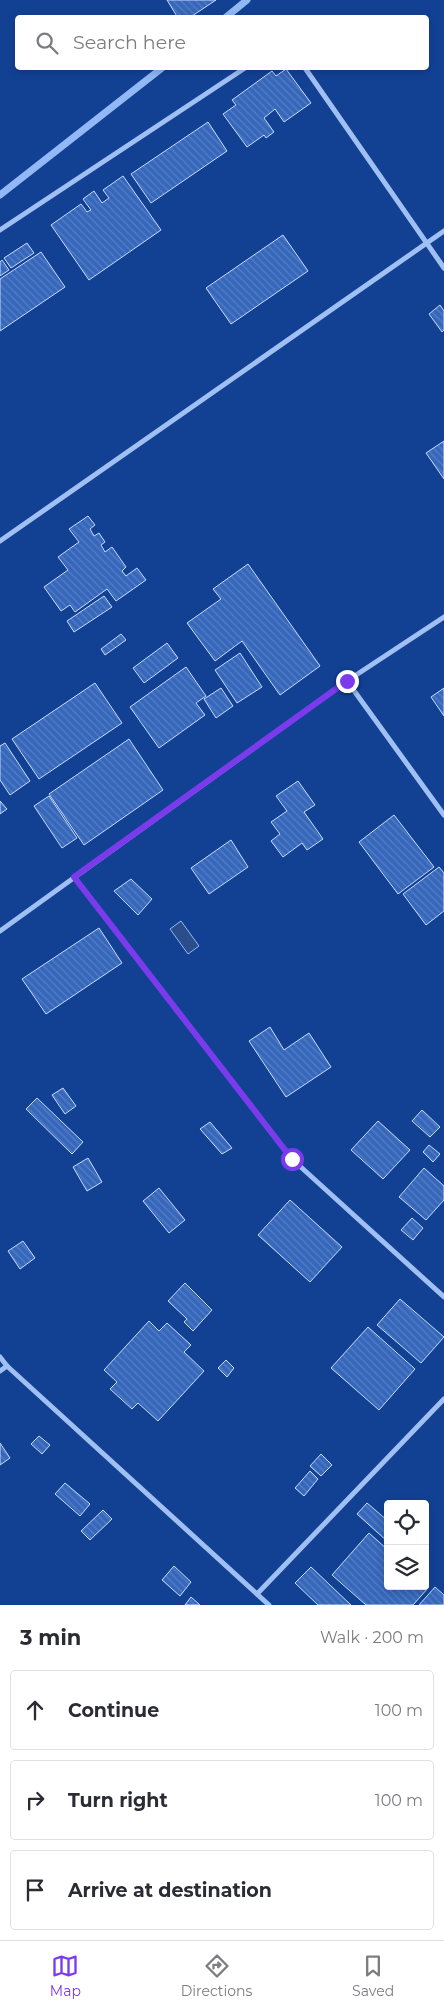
<!DOCTYPE html>
<meta charset="utf-8">
<style>
body{margin:0;font-family:Montserrat,sans-serif;background:#f7f7f7;color:#2b2b33}
.controls{position:absolute;right:15px;bottom:15px;display:grid;overflow:hidden;border-radius:5px;box-shadow:0 2px 8px #0003}
.controls button{width:45px;height:45px;display:grid;place-items:center;padding:0;border:0;border-bottom:1px solid #e1e1e2;background:#fff;color:#2b2b33;font:25px sans-serif}
.stop{position:absolute;width:15px;height:15px;margin:-11px;border:4px solid #7c3aed;border-radius:50%;background:#fff}
.stop.end{background:#7c3aed;border-color:#fff;box-shadow:0 1px 5px #0008}
.list{margin:0;padding:0;list-style:none}
h2{display:flex;justify-content:space-between;align-items:center;height:65px;margin:0;padding:0 20px;font-size:21px}
h2 small{font-size:16px;font-weight:400;color:#7c7c81}
.list li{display:grid;grid-template-columns:32px 1fr auto;gap:15px;align-items:center;box-sizing:border-box;height:80px;margin:0 10px 10px;padding:0 10px;border:1px solid #e1e1e2;border-radius:5px}
.list b{display:block;font-size:19px;white-space:nowrap}
.list em{font-size:16px;font-style:normal;color:#7c7c81}
.icon{flex:none;width:28px;height:28px;fill:none;stroke:currentColor;stroke-width:2;stroke-linecap:round;stroke-linejoin:round}
.map{position:relative;flex:none;width:444px;height:1605px;overflow:hidden}
.search{position:absolute;background:#fff;box-shadow:0 2px 8px #0003;left:15px;right:15px;top:15px;height:55px;display:flex;align-items:center;gap:12px;box-sizing:border-box;padding:0 18px;border-radius:5px;color:#7c7c81;font-size:19px}
.sheet{height:335px;background:#fff}
nav{display:flex;justify-content:space-around;align-items:center;box-sizing:border-box;height:70px;border-top:1px solid #e1e1e2;background:#fff;font-size:14px;color:#7c7c81}
nav a{display:grid;justify-items:center;gap:2px}
nav .on{color:#7c3aed}
.map>svg:first-child{display:block}
</style>
<div class="map">
<svg width="444" height="1605" viewBox="0 0 444 1605">
<defs>
<pattern id="building-back-hatch" width="6" height="6" patternUnits="userSpaceOnUse" patternTransform="scale(1.25)"><rect width="6" height="6" fill="#3667bb"/><path d="M-1 5l2 2M0 0l6 6M5-1l2 2" fill="none" stroke="#547ec5"/></pattern>
</defs>
<rect width="100%" height="100%" fill="#124194"/>
<polygon fill="#2b4d8b" stroke="#92b9f6" points="181,921 199,946 188,954 170,929"/>
<g fill="none" stroke-linecap="round" stroke-linejoin="round">
<g stroke="#92b9f6" stroke-width="7">
<polyline points="225,18 247,0"/>
<polyline points="0,195 162,68"/>
</g>
</g>
<g fill="url(#building-back-hatch)" stroke="#c8dcfd">
<polygon points="167,0 216,0 189,18 178,18"/>
<polygon points="286,69 311,103 284,122 275,109 264,118 274,132 266,138 264,135 247,147 223,114 236,105 232,100 272,71 276,76"/>
<polygon points="208,122 227,151 151,203 131,174"/>
<polygon points="123,176 161,230 89,280 51,225 81,204 87,212 91,210 83,199 94,191 102,203 109,198 103,190"/>
<polygon points="283,235 308,271 231,324 206,288"/>
<polygon points="27,243 34,253 11,268 4,258"/>
<polygon points="41,252 65,287 0,331 0,279"/>
<polygon points="2,260 9,270 0,276 0,262"/>
<polygon points="440,305 444,311 444,330 442,332 429,314"/>
<polygon points="444,441 444,479 426,453"/>
<polygon points="88,516 95,525 90,529 94,536 99,533 105,542 101,545 105,552 112,547 126,567 122,571 126,576 137,568 146,580 116,601 107,589 75,612 70,605 61,611 44,587 68,570 58,557 79,542 69,529"/>
<polygon points="248,564 320,666 280,695 242,641 215,661 187,623 221,599 213,589"/>
<polygon points="104,596 112,607 74,632 67,621"/>
<polygon points="121,634 126,640 105,655 101,649"/>
<polygon points="167,643 178,658 144,683 133,668"/>
<polygon points="240,653 262,687 237,703 215,670"/>
<polygon points="186,667 206,696 196,703 205,715 159,748 130,707"/>
<polygon points="95,683 122,723 39,779 12,739"/>
<polygon points="221,688 233,706 216,718 204,699"/>
<polygon points="444,688 444,716 431,697"/>
<polygon points="129,739 163,790 84,845 49,794"/>
<polygon points="5,743 30,781 10,795 0,780 0,746"/>
<polygon points="298,781 315,805 304,812 323,839 307,850 302,843 283,857 271,841 280,834 271,822 287,811 276,796"/>
<polygon points="49,796 77,838 62,848 34,806"/>
<polygon points="0,801 7,809 0,814"/>
<polygon points="394,815 434,867 398,894 359,842"/>
<polygon points="231,840 248,867 209,894 191,868"/>
<polygon points="439,867 444,873 444,911 426,925 403,894"/>
<polygon points="131,879 152,899 138,915 114,891"/>
<polygon points="99,928 122,963 46,1014 22,979"/>
<polygon points="270,1027 284,1050 309,1033 331,1067 286,1097 249,1041"/>
<polygon points="63,1088 76,1106 65,1114 52,1095"/>
<polygon points="37,1098 83,1142 72,1154 26,1109"/>
<polygon points="422,1110 440,1127 430,1137 412,1121"/>
<polygon points="378,1121 410,1150 383,1179 351,1150"/>
<polygon points="210,1122 232,1148 222,1154 200,1129"/>
<polygon points="429,1145 440,1154 433,1162 423,1152"/>
<polygon points="88,1158 102,1182 87,1191 73,1167"/>
<polygon points="424,1168 444,1186 444,1200 426,1220 399,1197"/>
<polygon points="159,1188 185,1220 169,1233 143,1201"/>
<polygon points="290,1200 342,1247 310,1282 258,1235"/>
<polygon points="412,1218 423,1228 413,1240 401,1230"/>
<polygon points="23,1241 35,1258 20,1269 8,1251"/>
<polygon points="185,1283 212,1310 193,1331 184,1322 187,1319 168,1301"/>
<polygon points="400,1299 444,1337 421,1363 377,1325"/>
<polygon points="149,1321 159,1331 167,1323 191,1345 184,1352 204,1371 158,1421 138,1403 132,1409 110,1389 117,1382 104,1370"/>
<polygon points="368,1327 415,1369 379,1410 331,1368"/>
<polygon points="226,1360 234,1368 227,1377 218,1368"/>
<polygon points="39,1436 50,1445 42,1454 31,1444"/>
<polygon points="0,1443 10,1458 0,1465"/>
<polygon points="321,1454 332,1465 321,1476 310,1466"/>
<polygon points="310,1471 318,1479 304,1496 295,1488"/>
<polygon points="65,1483 90,1504 80,1516 55,1494"/>
<polygon points="367,1503 388,1521 388,1542 357,1514"/>
<polygon points="103,1510 112,1519 90,1540 81,1531"/>
<polygon points="369,1533 388,1550 388,1586 425,1586 425,1583 429,1587 413,1605 366,1605 332,1575"/>
<polygon points="174,1566 191,1582 180,1596 162,1580"/>
<polygon points="311,1567 351,1605 318,1605 295,1583"/>
<polygon points="435,1587 444,1595 444,1605 419,1605"/>
<polygon points="191,1597 200,1605 185,1605"/>
</g>
<g fill="none" stroke-linecap="round" stroke-linejoin="round">
<g stroke="#a0bff3" stroke-width="5">
<polyline points="305,68 444,268"/>
<polyline points="0,230 245,68"/>
<polyline points="0,541 444,231"/>
<polyline points="347,681 444,815"/>
<polyline points="74,877 292,1159 444,1297"/>
<polyline points="0,931 347,681 444,617"/>
<polyline points="0,1357 7,1366 269,1605"/>
<polyline points="0,1371 7,1366"/>
<polyline points="257,1594 444,1399"/>
</g>
</g>
<g fill="none" stroke-linecap="round" stroke-linejoin="round">
<polyline stroke="#7c3aed" stroke-width="6" points="292,1159 74,877 347,681"/>
</g>
</svg>
<div class="controls">
<button><svg class="icon" aria-label="locate" viewBox="0 0 24 24"><circle cx="12" cy="12" r="6"/><path d="M12 2v4M12 18v4M2 12h4M18 12h4"/></svg></button>
<button><svg class="icon" aria-label="layers" viewBox="0 0 24 24"><path d="M12 4l9 5-9 5-9-5zM3 14l9 5 9-5"/></svg></button>
</div>
<div class="stop" style="left:292px;top:1159px"></div>
<div class="stop end" style="left:347px;top:681px"></div>
<div class="search"><svg class="icon" aria-label="search" viewBox="0 0 24 24"><circle cx="10" cy="10" r="6"/><path d="M15 15l6 6"/></svg>Search here</div>
</div>
<section class="sheet">
<h2>3 min<small>Walk · 200 m</small></h2>
<ul class="list">
<li><svg class="icon" aria-label="ahead" viewBox="0 0 24 24"><path d="M12 20V5M6 11l6-6 6 6"/></svg><div><b>Continue</b></div><em>100 m</em></li>
<li><svg class="icon" aria-label="right" viewBox="0 0 24 24"><path d="M7 20v-9h11M14 6l5 5-5 5"/></svg><div><b>Turn right</b></div><em>100 m</em></li>
<li><svg class="icon" aria-label="arrive" viewBox="0 0 24 24"><path d="M6 21V4h12l-3 4 3 4H6"/></svg><div><b>Arrive at destination</b></div></li>
</ul>
</section>
<nav>
<a class="on"><svg class="icon" aria-label="map" viewBox="0 0 24 24"><path d="M3 6l6-2 6 2 6-2v14l-6 2-6-2-6 2zM9 4v14M15 6v14"/></svg>Map</a>
<a><svg class="icon" aria-label="directions" viewBox="0 0 24 24"><path d="M12 3l9 9-9 9-9-9zM9 14v-3h6M13 9l2 2-2 2"/></svg>Directions</a>
<a><svg class="icon" aria-label="saved" viewBox="0 0 24 24"><path d="M7 4h10v16l-5-4-5 4z"/></svg>Saved</a>
</nav>
